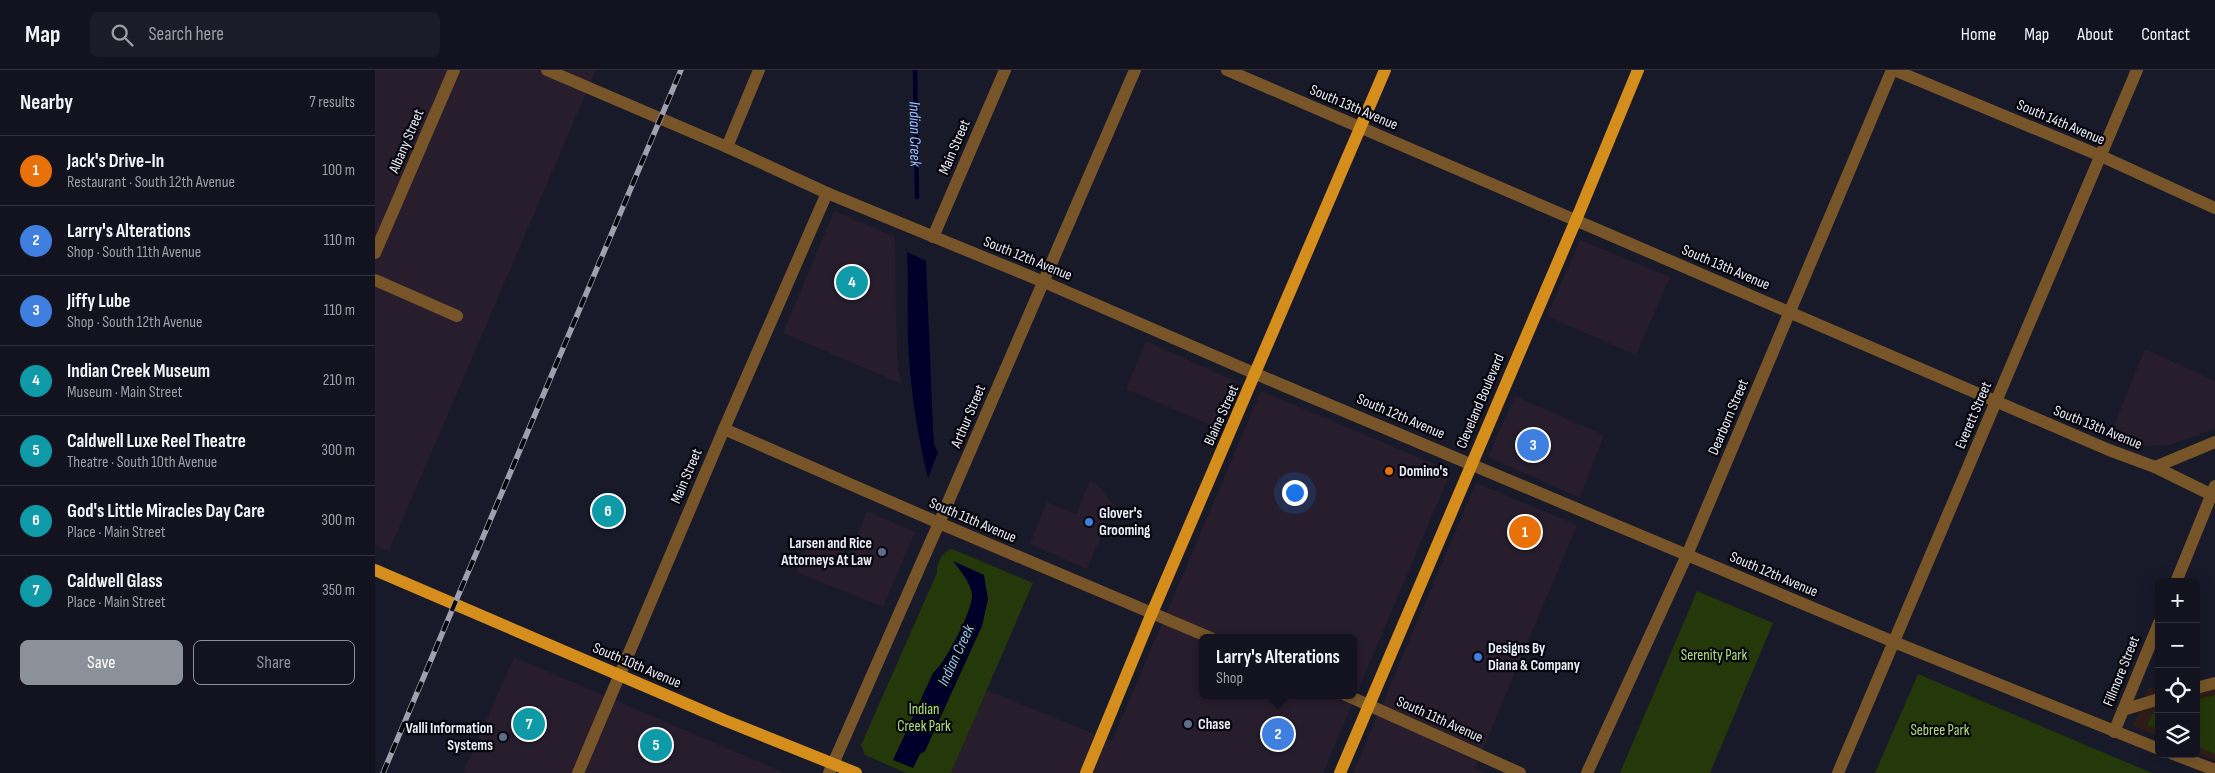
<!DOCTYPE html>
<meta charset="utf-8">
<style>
body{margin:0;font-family:"Sofia Sans Condensed",sans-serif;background:#1b1c28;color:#f1f3f6}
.controls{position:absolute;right:15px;bottom:15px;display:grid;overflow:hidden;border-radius:8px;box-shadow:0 5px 20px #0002}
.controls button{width:45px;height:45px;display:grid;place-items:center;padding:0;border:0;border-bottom:1px solid #31323d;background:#12131f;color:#f1f3f6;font:25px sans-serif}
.you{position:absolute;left:919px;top:422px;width:18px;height:18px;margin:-12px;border:4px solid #fff;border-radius:50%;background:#1a73e8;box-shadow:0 0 0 8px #1a73e833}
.badge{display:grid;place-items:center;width:32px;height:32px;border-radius:50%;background:#8c9099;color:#fff;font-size:16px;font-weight:700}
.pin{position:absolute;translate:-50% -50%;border:2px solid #fff;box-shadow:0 1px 5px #0006}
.popup{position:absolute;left:824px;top:564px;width:158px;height:65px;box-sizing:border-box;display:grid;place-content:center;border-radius:8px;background:#12131f;filter:drop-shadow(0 1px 4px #0005);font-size:16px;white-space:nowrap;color:#9c9ea4}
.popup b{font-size:19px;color:#f1f3f6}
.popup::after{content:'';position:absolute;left:50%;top:100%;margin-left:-10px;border:10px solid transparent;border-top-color:#12131f}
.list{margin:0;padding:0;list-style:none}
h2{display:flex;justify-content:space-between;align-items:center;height:65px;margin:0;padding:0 20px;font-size:21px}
h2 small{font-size:16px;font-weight:400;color:#9c9ea4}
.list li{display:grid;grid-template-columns:32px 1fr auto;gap:15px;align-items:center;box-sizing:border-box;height:70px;padding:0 20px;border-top:1px solid #31323d}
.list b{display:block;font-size:19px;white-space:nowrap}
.list p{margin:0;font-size:16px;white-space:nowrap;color:#9c9ea4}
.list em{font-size:16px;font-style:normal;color:#9c9ea4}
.actions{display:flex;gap:10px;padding:15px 20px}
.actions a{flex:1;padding:11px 0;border:1px solid #8c9099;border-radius:8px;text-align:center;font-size:18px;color:#8c9099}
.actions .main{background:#8c9099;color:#fff}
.icon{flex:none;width:28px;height:28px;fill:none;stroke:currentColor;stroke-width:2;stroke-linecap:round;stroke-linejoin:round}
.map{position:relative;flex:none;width:1840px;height:703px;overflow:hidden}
header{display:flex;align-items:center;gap:30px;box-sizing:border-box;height:70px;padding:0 25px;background:#12131f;border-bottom:1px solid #31323d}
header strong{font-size:24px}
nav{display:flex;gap:28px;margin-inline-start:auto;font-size:18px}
.search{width:350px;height:45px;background:#1b1c28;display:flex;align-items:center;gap:12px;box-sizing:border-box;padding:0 18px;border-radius:8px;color:#9c9ea4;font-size:19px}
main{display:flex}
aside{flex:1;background:#12131f}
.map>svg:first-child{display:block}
</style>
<header>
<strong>Map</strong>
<div class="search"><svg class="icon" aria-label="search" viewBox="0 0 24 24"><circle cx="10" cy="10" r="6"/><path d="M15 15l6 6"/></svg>Search here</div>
<nav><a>Home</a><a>Map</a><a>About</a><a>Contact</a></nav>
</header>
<main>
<aside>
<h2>Nearby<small>7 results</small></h2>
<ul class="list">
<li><span class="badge" style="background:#e8710a">1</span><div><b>Jack's Drive-In</b><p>Restaurant · South 12th Avenue</p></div><em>100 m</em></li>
<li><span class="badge" style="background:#3f7fe0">2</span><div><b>Larry's Alterations</b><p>Shop · South 11th Avenue</p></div><em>110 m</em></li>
<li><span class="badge" style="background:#3f7fe0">3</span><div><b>Jiffy Lube</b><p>Shop · South 12th Avenue</p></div><em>110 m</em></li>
<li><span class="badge" style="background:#0f9aa8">4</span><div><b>Indian Creek Museum</b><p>Museum · Main Street</p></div><em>210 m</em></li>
<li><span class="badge" style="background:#0f9aa8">5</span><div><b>Caldwell Luxe Reel Theatre</b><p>Theatre · South 10th Avenue</p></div><em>300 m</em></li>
<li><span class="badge" style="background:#0f9aa8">6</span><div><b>God's Little Miracles Day Care</b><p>Place · Main Street</p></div><em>300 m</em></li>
<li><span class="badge" style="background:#0f9aa8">7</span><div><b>Caldwell Glass</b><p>Place · Main Street</p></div><em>350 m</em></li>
</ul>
<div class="actions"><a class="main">Save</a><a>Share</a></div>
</aside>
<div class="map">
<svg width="1840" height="703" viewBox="0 0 1840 703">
<rect width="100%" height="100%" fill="#181929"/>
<g fill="#271d2c" fill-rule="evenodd">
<polygon points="0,0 221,0 14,481 0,475"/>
<polygon points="459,141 520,167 521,245 523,301 527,314 408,263"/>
<polygon points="1205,170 1295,207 1261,285 1172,246"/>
<polygon points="771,271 860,311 841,357 751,319"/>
<polygon points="1770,279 1840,311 1840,359 1794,375 1773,376 1753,373 1735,366"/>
<path d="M886,321L1076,401L948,703H576L611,620L737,671ZM828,568H978V625H828Z"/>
<polygon points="1140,326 1229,365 1205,428 1113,387"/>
<polygon points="715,410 721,413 739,436 712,499 655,474 672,432 701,444"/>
<polygon points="1101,413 1202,455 1100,698 1111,703 978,703"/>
<polygon points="492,441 540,462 508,537 421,502 435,469 475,485"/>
<polygon points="139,587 410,703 88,703"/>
</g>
<g fill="#2f1c18">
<polygon points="1840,610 1840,691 1821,683 1821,615"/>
<polygon points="1774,617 1784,621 1784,667 1758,656"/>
</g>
<g fill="#243809">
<path d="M577,479L658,513L576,703H531L490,685L486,675L562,503C561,493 568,481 577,479Z"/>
<polygon points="1322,521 1398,553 1335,703 1245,703"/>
<polygon points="1543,604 1777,703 1500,703"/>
<polygon points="1840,625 1840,684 1821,676 1821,630"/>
<polygon points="1780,640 1784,640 1784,660 1772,655"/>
</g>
<g fill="#00002a">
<path d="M532,182L551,191L558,360L559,375L563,382L553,408C542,363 535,317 533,271C532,241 534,212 532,182Z"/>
<path d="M578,491L609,505L613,529L607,556L550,681L545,684L538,698L518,690L558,603C570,594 598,540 597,525C596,513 585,500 578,491Z"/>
</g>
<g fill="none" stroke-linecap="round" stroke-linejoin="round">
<path stroke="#00002a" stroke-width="4.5" id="s1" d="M540,0L542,127"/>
<g stroke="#775528" stroke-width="12">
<polyline points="172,0 352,77 452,123 669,212 881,304 1519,572 1784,679"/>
<polyline points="852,0 1734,380 1780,397 1837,425"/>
<polyline points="1519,0 1726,86 1840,138"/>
<polyline points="352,77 384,0"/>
<polyline points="558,167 630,0"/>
<polyline points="0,183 79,0"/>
<polyline points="0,210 82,246"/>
<polyline points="349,359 564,453 836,568"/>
<polyline points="1780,397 1840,372"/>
<polyline points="1801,512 1840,416"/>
<polyline points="1821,618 1840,613"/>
<polyline points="971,625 1145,703"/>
<polyline points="1748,640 1784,629"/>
<polyline points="1739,662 1784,553"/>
<polyline points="1798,684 1840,700"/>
<polyline points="203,703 349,359 452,123"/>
<polyline points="454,703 564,453 760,0"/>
<polyline points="1212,703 1312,485 1517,0"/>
<polyline points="1463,703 1762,0"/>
</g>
<g stroke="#d58e1c" stroke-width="12">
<polyline points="0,500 349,650 481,703"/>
<polyline points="711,703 777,543 1010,0"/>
<polyline points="965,703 1201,150 1263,0"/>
</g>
<defs>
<polyline id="rail" points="8,703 306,0"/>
</defs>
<use href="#rail" stroke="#9ea0ae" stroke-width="5.5"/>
<use href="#rail" stroke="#05050b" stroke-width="4" stroke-dasharray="11" stroke-linecap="butt"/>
</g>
<circle fill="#e8710a" stroke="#05050b" stroke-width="2" cx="1014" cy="401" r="5"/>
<g fill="#3f7fe0" stroke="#05050b" stroke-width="2">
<circle cx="714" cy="452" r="5"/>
<circle cx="1103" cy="587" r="5"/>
</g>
<g fill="#5c6f8a" stroke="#05050b" stroke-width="2">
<circle cx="507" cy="482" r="5"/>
<circle cx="813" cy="654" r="5"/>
<circle cx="128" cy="667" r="5"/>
</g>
<g text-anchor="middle" stroke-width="4.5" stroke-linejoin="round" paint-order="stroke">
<g font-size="15" fill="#eaecf8" stroke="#05050b">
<text transform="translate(979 37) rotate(23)" y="5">South 13th Avenue</text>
<text transform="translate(1686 52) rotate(23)" y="5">South 14th Avenue</text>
<text transform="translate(31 71) rotate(-67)" y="5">Albany Street</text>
<text transform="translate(579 77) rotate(-67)" y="5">Main Street</text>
<text transform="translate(653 188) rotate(22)" y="5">South 12th Avenue</text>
<text transform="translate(1351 197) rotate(23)" y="5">South 13th Avenue</text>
<text transform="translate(1105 331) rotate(-67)" y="5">Cleveland Boulevard</text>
<text transform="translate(846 345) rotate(-66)" y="5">Blaine Street</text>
<text transform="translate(1598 345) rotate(-67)" y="5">Everett Street</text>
<text transform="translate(593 346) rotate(-67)" y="5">Arthur Street</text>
<text transform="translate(1026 346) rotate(23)" y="5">South 12th Avenue</text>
<text transform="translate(1353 347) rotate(-67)" y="5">Dearborn Street</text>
<text transform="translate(1723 357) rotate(22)" y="5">South 13th Avenue</text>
<text transform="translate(311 406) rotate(-67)" y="5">Main Street</text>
<text transform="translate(598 450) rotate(23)" y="5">South 11th Avenue</text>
<text transform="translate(1399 504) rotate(23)" y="5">South 12th Avenue</text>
<text transform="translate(262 595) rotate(23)" y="5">South 10th Avenue</text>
<text transform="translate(1746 601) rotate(-68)" y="5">Fillmore Street</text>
<text transform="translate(1065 649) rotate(24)" y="5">South 11th Avenue</text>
</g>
<g font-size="15" font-weight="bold" fill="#eaecf8" stroke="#05050b" text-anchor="start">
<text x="1024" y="406">Domino's</text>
<text x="724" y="448">Glover's<tspan x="724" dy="17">Grooming</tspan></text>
<text x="497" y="478" text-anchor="end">Larsen and Rice<tspan x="497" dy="17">Attorneys At Law</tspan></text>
<text x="1113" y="583">Designs By<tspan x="1113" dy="17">Diana &amp; Company</tspan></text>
<text x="823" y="659">Chase</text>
<text x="118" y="663" text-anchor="end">Valli Information<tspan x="118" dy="17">Systems</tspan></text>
</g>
<g font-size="15" fill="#b0e07c" stroke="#05050b">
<text x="1339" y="590">Serenity Park</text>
<text x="549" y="644">Indian<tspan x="549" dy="17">Creek Park</tspan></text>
<text x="1565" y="665">Sebree Park</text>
</g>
<g font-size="16" font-style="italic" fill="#96c5f4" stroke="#05050b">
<text dy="6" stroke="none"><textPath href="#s1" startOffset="64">Indian Creek</textPath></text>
<text transform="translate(580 585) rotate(-65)" y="6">Indian Creek</text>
</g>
</g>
</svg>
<div class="controls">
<button>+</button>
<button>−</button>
<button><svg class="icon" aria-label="locate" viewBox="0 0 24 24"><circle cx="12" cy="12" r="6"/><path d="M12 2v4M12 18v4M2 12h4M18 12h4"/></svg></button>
<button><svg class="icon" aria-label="layers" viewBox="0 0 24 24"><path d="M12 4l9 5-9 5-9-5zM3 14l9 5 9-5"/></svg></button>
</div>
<div class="you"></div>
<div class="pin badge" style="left:1150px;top:462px;background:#e8710a">1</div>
<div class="pin badge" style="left:903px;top:664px;background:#3f7fe0">2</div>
<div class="popup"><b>Larry's Alterations</b>Shop</div>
<div class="pin badge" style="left:1158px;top:375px;background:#3f7fe0">3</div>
<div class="pin badge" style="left:477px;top:212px;background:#0f9aa8">4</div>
<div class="pin badge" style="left:281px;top:675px;background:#0f9aa8">5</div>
<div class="pin badge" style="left:233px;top:441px;background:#0f9aa8">6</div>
<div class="pin badge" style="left:154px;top:654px;background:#0f9aa8">7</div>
</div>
</main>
